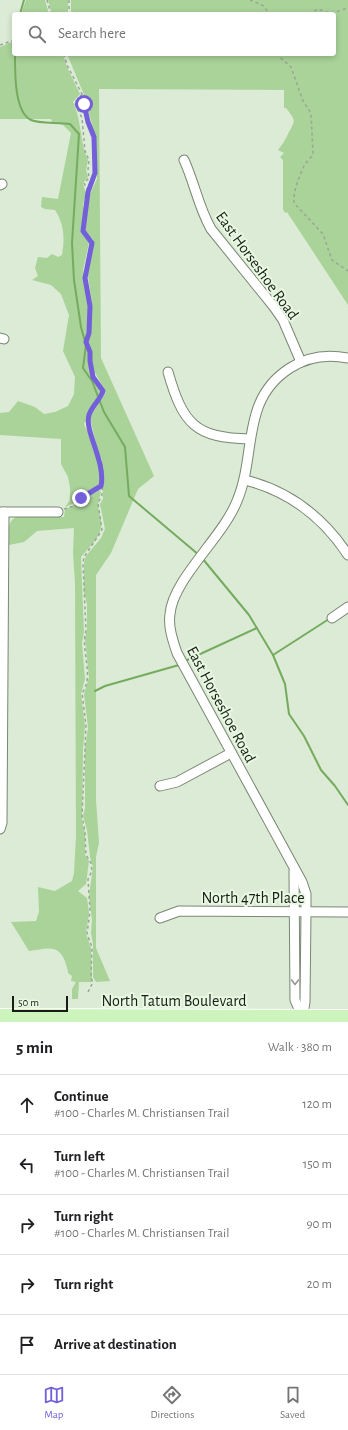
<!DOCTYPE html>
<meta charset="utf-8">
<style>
body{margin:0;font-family:"Alegreya Sans",sans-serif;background:#f6f6f6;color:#202124}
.scale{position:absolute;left:12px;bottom:10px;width:56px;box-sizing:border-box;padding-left:4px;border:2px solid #171d15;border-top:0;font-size:11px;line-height:14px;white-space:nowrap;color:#171d15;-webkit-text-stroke:3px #e8f8e2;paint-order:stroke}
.stop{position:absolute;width:12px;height:12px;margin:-9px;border:3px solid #735fd9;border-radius:50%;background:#fff}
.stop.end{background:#735fd9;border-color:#fff;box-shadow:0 1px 4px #0008}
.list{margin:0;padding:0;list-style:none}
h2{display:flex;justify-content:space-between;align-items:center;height:52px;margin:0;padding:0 16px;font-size:17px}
h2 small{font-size:13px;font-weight:400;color:#757577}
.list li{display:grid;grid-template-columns:26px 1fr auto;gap:12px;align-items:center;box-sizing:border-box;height:60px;padding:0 16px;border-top:1px solid #e0e0e0}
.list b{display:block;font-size:15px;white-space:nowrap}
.list p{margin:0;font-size:13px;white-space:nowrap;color:#757577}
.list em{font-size:13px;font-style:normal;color:#757577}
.icon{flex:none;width:22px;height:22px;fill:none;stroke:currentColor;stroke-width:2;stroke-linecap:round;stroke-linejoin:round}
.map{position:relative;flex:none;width:348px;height:1022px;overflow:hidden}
.search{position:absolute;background:#fff;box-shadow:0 2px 6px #0003;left:12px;right:12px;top:12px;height:44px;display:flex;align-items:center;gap:10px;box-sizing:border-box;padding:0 14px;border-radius:4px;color:#757577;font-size:15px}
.sheet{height:352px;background:#fff}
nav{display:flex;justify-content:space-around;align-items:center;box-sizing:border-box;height:56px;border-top:1px solid #e0e0e0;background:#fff;font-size:11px;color:#757577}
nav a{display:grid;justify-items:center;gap:2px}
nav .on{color:#735fd9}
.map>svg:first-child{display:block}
</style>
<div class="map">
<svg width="348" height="1022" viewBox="0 0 348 1022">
<rect width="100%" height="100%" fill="#dbebd5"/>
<g fill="#a9d399">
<polygon points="26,0 45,0 49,14 21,14"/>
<polygon points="48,0 68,0 68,14 52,14"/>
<path d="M71,0H348V305L287,212L285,213L283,209V160L280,157L284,153L278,150C283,144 285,140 288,134C295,120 297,122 286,108H284V90L99,89L101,358L154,476L138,489L111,553L96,575V800L99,843L96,857V948L110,981L96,982L93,977V944L91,933L92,920L89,896L93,867L90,857L87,830L83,816L85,808V749L88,728L84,694L89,677L85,639L87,628V604L84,592V563L86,556L101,538L105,529L100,504L103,499L102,460L97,449L90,417L106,392L94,371L91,357V348L88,340L92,303L87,269L92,251L93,239L85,232L89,196L97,179L96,140L85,97L67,54H334V14H71Z"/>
<path d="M14,41V54H63L67,67L80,94L73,102C82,121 80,144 88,160L86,170L88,177L83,183L86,194L83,205L85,213L82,230L89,243L83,270L89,307L87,322L88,334L85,341L89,350L92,377L101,393L88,413L87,421L84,423C85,430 89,431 92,437C98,451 101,468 100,483C92,490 74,505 65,507L70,500V488L68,477L61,464V439L0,435V413L9,412L18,401L35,407L44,414L55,412L68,406L74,394L75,377L63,351L69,315L61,294L51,285L32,280L38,276L35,268L38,257L47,258L52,254L58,257L62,255C65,238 64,224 55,210L45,209L41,207L42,197L58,199L71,133L63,125L52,122L51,119H0V47Z"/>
<path d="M100,490L101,493C94,510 103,514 101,528C99,539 87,549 81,557L84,632L82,643L85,679L81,694L85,726L83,750L82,822L85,833V855L89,861L86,884L78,891L87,898L89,913L86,934L91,948L92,982H79L78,999H72V989L76,982L71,981L72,976L68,973C68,968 66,966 65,961C58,943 45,949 29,951L11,922L36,921L39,912L38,887L55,891L72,881L74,873L76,836L75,583L73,553L74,528L37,531L24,542L9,545C9,535 6,522 16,517H64L65,509C78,505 87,496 100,490Z"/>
</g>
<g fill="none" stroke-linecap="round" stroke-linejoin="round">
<g stroke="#75ab5f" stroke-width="2">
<polyline points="20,14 24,0"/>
<path d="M15,54C15,71 14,112 31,120C39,124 60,122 70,124L79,134L72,243L74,280L81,327L86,345L83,368L92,381L104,412L125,447L129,496L199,555"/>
<polyline points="202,558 249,615 273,655 285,684 289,714 304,736 321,770 335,786 348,805"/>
<polyline points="273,655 329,619"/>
<polyline points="185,661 257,628"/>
<polyline points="95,691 105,686 179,665"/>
</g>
<defs>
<g id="minor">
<path d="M184,160C195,184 198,206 211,229L274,307L283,320L301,362"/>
<polyline points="0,185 2,184"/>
<polyline points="0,338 4,339"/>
<path d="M168,372C183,424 195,438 250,439"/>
<path d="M245,480C289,491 323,517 348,555"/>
<polyline points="0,512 58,512"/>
<polyline points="332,618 348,607"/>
<polyline points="160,786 177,782 231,753"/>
<polyline points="0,829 2,823 4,512"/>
<polyline points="294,871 295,1000 302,1016"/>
<polyline points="160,918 179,911 348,912"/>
<path d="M302,1021L305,1002L306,912V894L302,882L177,653C173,641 168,627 170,614C173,579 223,537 237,501C257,454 240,400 290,368C307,357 328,354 348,358"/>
</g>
<polyline id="primary" points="0,1016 348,1017"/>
</defs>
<use href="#minor" stroke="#798773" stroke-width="11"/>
<use href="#primary" stroke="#fff" stroke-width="16"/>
<g stroke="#9aa695" stroke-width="1.5" stroke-dasharray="3 3" stroke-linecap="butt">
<polyline points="47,0 51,14"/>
<polyline points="69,0 69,14"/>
<polyline points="250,0 264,6 269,14"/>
<path d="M309,14L318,9C332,15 335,12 348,8"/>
<polyline points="0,45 14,40"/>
<path d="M64,54L67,65L82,94L88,122L94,137L95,173L88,192L83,231L92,243L85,278L90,306L89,333L86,342L90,352V361L93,377L103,391L89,416L88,421L96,454L101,461L103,471L102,495L98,503L102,530L84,557L83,564L86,631C80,650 95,676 82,693L86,726L82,816L85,832L86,855L91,863L92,871L88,879L90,911L87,934L92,947L91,978L93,982L88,992"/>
<path d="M276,54L291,67L303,101L311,113L313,154C311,158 306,162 304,166C299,177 293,191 294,203L323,234L332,260L348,271"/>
<polyline points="82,94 75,104 82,118 85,151 89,160 88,170 89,178 84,183 88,191"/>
<polyline points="64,509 74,506 81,498 101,486"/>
</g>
<use href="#minor" stroke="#fff" stroke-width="9"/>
<use href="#primary" stroke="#cdf4bd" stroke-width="14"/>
</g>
<defs><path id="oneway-chevron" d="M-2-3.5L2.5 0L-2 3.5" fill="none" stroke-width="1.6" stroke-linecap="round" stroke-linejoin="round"/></defs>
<use stroke="#979996" href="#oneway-chevron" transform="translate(295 982) rotate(90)"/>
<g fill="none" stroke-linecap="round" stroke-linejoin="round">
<path stroke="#735fd9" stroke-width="5" d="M81,498L101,486C106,462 84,431 89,415C92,406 100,400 103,391L93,377L90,361V352L86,342L89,333L90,306L85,278L92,243L83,231L88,192L95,173L94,137L88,122L84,104"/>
</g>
<g text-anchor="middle" stroke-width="4" stroke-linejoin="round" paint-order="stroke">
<g font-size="16" fill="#171d15" stroke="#e8f8e2">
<text transform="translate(258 265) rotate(54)" y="6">East Horseshoe Road</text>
<text transform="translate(222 704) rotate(62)" y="6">East Horseshoe Road</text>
<text x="253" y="903">North 47th Place</text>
<text x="174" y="1006">North Tatum Boulevard</text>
</g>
</g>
</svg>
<div class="scale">50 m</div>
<div class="stop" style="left:84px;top:104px"></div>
<div class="stop end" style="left:81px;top:498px"></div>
<div class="search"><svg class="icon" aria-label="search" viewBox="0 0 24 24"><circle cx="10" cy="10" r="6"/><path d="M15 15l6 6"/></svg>Search here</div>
</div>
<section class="sheet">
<h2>5 min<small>Walk · 380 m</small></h2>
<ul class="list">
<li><svg class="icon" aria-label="ahead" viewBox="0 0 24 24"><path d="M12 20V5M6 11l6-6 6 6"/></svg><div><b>Continue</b><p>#100 - Charles M. Christiansen Trail</p></div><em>120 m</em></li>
<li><svg class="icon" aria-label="left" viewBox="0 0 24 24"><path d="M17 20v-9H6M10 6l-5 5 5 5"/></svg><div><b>Turn left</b><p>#100 - Charles M. Christiansen Trail</p></div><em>150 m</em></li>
<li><svg class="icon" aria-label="right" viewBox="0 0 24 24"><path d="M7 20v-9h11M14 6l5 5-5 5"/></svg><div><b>Turn right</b><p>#100 - Charles M. Christiansen Trail</p></div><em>90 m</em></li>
<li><svg class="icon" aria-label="right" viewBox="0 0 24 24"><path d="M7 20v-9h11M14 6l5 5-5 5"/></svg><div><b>Turn right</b></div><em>20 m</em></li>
<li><svg class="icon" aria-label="arrive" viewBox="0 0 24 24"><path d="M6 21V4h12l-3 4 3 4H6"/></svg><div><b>Arrive at destination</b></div></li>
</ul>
</section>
<nav>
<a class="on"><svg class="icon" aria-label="map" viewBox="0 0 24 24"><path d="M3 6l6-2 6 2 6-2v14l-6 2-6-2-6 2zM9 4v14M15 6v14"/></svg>Map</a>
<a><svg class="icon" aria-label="directions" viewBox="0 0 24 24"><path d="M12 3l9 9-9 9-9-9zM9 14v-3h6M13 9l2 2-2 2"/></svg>Directions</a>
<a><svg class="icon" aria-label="saved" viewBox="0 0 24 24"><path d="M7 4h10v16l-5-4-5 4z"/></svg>Saved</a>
</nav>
